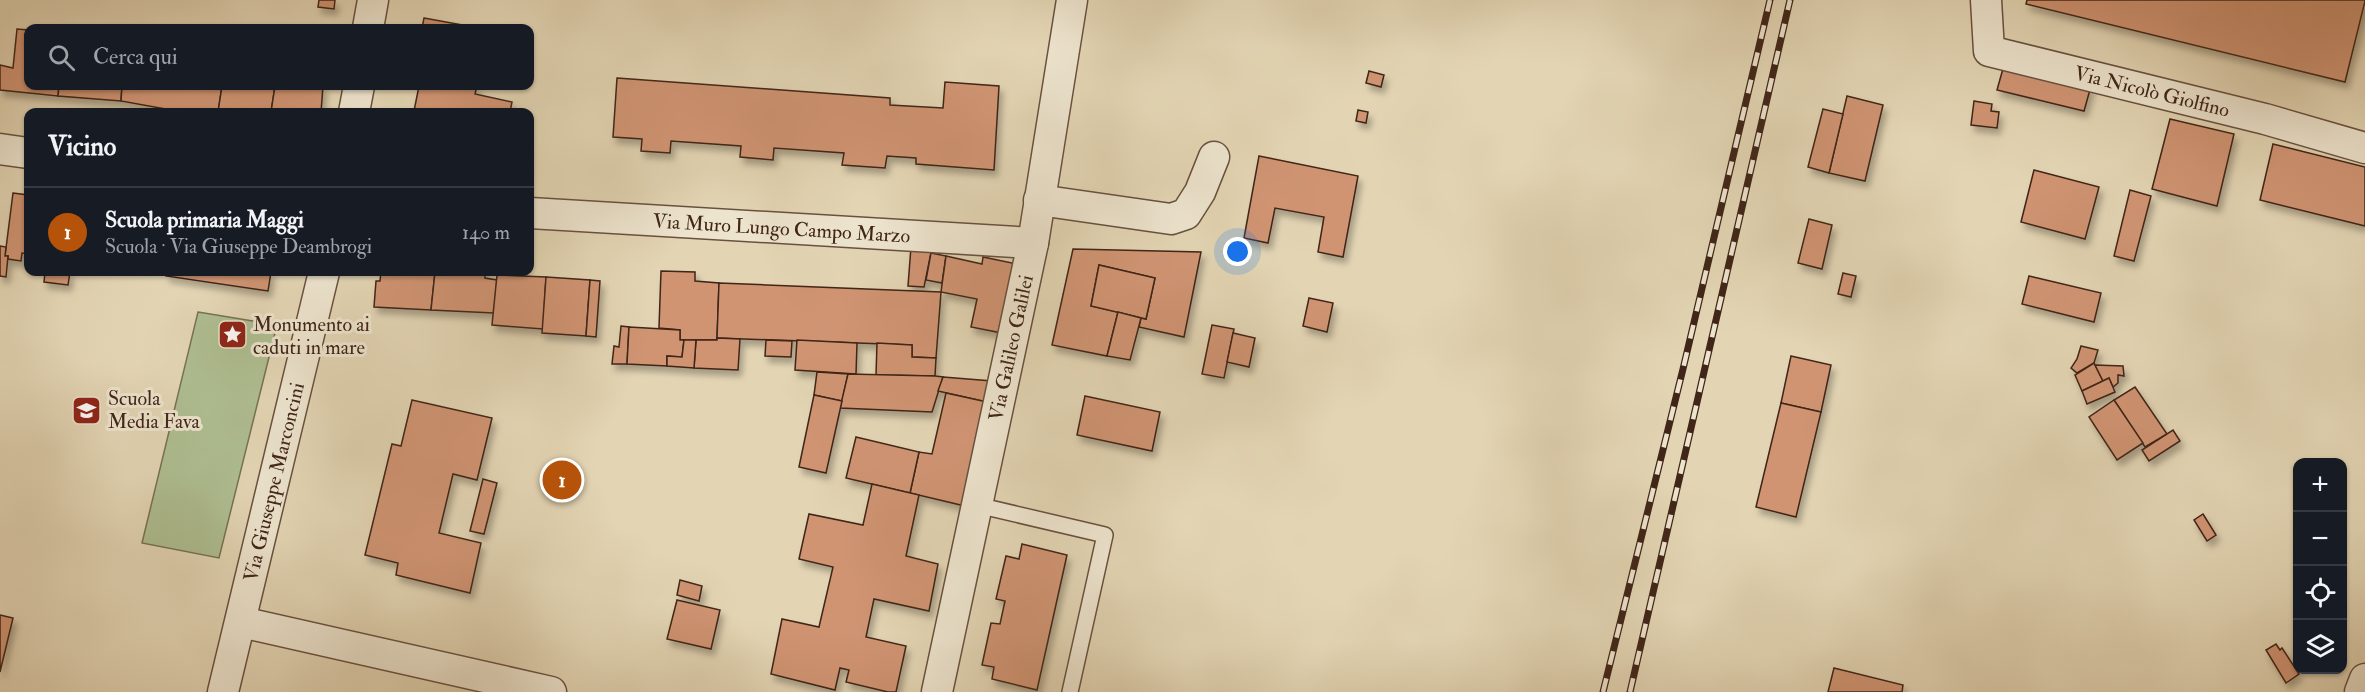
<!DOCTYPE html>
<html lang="it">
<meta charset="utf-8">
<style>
body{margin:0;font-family:"IM FELL Double Pica",serif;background:#242831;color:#f1f3f6}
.controls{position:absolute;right:18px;bottom:18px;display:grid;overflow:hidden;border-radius:12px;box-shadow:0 2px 4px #0004}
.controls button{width:54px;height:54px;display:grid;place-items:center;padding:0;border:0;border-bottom:2px solid #363941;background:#171b24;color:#f1f3f6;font:30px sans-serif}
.you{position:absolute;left:1238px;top:252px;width:21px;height:21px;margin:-15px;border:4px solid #fff;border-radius:50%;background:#1a73e8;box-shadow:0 0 0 9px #1a73e833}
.badge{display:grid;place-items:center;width:39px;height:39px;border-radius:50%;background:#b45309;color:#fff;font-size:20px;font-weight:700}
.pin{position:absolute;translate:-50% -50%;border:3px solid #fff;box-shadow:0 2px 6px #0006}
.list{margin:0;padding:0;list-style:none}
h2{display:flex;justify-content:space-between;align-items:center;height:78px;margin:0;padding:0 24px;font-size:26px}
h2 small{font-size:20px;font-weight:400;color:#9ea1a6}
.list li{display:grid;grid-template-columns:39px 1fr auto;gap:18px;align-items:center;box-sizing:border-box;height:90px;padding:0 24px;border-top:2px solid #363941}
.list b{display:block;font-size:22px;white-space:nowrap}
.list p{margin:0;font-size:20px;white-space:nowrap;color:#9ea1a6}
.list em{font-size:20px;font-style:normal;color:#9ea1a6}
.icon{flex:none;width:33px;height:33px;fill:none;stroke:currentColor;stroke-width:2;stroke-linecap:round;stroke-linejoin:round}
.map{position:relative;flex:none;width:2365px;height:692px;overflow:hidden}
.search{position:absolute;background:#171b24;box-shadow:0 2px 4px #0004;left:24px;top:24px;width:510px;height:66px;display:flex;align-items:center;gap:15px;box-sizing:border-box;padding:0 21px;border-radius:12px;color:#9ea1a6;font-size:22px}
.panel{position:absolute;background:#171b24;box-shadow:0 2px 4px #0004;left:24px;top:108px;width:510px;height:168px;border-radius:12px}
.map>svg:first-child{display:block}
</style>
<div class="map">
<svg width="2365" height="692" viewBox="0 0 2365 692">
<defs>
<filter id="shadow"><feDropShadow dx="3.5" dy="6" stdDeviation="3" flood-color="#0004"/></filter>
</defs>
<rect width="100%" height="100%" fill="#e3d5b4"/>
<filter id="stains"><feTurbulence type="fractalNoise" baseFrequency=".00333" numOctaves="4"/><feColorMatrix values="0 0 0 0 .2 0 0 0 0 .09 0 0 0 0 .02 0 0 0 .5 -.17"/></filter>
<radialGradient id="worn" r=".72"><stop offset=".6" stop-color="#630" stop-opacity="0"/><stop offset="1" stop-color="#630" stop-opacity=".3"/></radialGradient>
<polygon fill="#aebe91" stroke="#777254" stroke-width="1.5" points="198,312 277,325 219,558 142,543"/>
<g fill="#d09473" stroke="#402518" stroke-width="1.5" filter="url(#shadow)">
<polygon points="319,0 335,0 334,9 318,7"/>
<polygon points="2027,0 2365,0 2365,1 2345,82 2026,4"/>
<polygon points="424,18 479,28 422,28"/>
<polygon points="17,29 28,30 28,86 59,86 58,96 0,90 0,65 13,68"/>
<polygon points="2004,65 2091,86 2084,111 1997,90"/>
<polygon points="1369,71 1384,75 1381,87 1366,83"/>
<polygon points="617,78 890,98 890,105 943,108 945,82 999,86 994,170 916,164 916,158 887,156 885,168 842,165 844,153 774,148 773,160 740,157 741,146 671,141 670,153 641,151 642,139 613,137"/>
<polygon points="59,86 122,86 121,101 58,96"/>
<polygon points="122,86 222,86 218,112 182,112 121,101"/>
<polygon points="222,86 275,86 271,112 218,112"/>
<polygon points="275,86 323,86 321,112 271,112"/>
<polygon points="419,86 477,86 475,94 512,102 510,112 405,112 406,109 414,111"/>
<polygon points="1847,96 1883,105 1865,181 1829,173"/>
<polygon points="1974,101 1992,104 1991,111 1999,112 1997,128 1971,125"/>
<polygon points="1823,109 1843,114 1829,173 1808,167"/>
<polygon points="1358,110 1368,112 1366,123 1356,121"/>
<polygon points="2170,119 2234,134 2217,206 2152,189"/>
<polygon points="2273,144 2365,167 2365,226 2260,200"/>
<polygon points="1259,156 1358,176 1343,257 1318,252 1324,217 1275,208 1268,243 1244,238"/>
<polygon points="2034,170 2099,187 2085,239 2021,222"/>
<polygon points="2130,190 2151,196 2134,261 2114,256"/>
<polygon points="13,193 28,195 28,254 22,253 21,261 8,259 8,256 5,256"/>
<polygon points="1809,219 1832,225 1822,269 1798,263"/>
<polygon points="0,246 6,247 5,256 8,256 6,277 0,276"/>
<polygon points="911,247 932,248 924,287 908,286"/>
<polygon points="1073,249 1201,252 1184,337 1139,327 1141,318 1146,319 1155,278 1099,265 1091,306 1118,312 1107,356 1052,345"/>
<polygon points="931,253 946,256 942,283 926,280"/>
<polygon points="946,256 982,264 983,257 1017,264 1002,333 971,327 977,299 941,292"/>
<polygon points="1099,265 1155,278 1146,319 1091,306"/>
<polygon points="661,271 695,272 695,281 719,283 717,340 680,340 680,330 659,328"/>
<polygon points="45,272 70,272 68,285 44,282"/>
<polygon points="167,272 271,272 268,291 166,276"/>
<polygon points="381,272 435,272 431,310 374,307 376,281 380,281"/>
<polygon points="435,272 485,272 485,278 497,280 494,313 431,310"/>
<polygon points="1843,273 1856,276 1851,297 1838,294"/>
<polygon points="497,275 546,277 543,329 492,325"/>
<polygon points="2029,276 2101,293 2094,322 2022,304"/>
<polygon points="546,277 590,280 586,336 542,333"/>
<polygon points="590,280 600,281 596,337 586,336"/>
<polygon points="719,283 941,292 936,358 912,357 912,345 717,338"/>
<polygon points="1309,298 1333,303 1327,332 1303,326"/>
<polygon points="1118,312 1141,318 1130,360 1107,356"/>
<polygon points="1212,325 1234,329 1224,378 1202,374"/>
<polygon points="621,326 629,327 627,364 612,364 614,346 619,347"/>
<polygon points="629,327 680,330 680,340 684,340 682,357 667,356 667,366 627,364"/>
<polygon points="1233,333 1255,338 1249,367 1227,362"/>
<polygon points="717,338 740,339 738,370 694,368 696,340 717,340"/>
<polygon points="684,340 696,340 694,368 667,366 667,356 682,357"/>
<polygon points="766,340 792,341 791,357 765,356"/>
<polygon points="797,340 857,343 856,374 795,370"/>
<polygon points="877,343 912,345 912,357 936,358 935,376 876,375"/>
<polygon points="2081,346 2098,350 2094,363 2077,373 2071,368 2077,359"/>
<polygon points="1791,356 1831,365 1821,412 1781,403"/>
<polygon points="2094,363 2103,381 2082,391 2075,375"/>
<polygon points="2095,365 2123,366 2124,376 2118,375 2118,383 2113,387 2109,378 2103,381"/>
<polygon points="817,372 848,374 842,401 814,395"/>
<polygon points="848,374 935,376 943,377 932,412 840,408"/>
<polygon points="943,377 992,381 987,402 938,391"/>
<polygon points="2109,378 2115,392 2087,404 2082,391"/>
<polygon points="2135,387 2167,434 2145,447 2114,400"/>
<polygon points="946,393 987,402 965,506 910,493 919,452 932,454"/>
<polygon points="814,395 842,401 826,473 799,467"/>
<polygon points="1085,396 1160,412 1152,451 1077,435"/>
<polygon points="412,400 492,418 477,480 453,474 439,533 481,543 470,593 396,575 398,563 365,555 392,444 401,446"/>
<polygon points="2114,400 2143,443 2117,460 2089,417"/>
<polygon points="1781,403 1821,412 1796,517 1756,507"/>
<polygon points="2173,430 2180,441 2149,461 2142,450"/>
<polygon points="856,437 919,452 910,493 846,478"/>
<polygon points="483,479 497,483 484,534 470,531"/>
<polygon points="872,484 919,495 906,556 938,564 929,611 874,599 866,637 906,646 896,692 888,692 846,682 849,670 840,668 835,690 771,674 782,619 819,627 833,567 799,559 809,514 863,525"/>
<polygon points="2203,514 2216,535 2207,541 2194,520"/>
<polygon points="1022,544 1067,555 1037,690 992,679 994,667 982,665 991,623 1000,624 1005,601 996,599 1006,556 1019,559"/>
<polygon points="680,580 702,586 699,601 677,595"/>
<polygon points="677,600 720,610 711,649 667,639"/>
<polygon points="0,615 13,618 0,672"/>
<polygon points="2276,644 2280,650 2282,648 2299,674 2286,683 2266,650"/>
<polygon points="1834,668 1903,685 1902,692 1828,692"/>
</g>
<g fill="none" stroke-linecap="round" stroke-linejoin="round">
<defs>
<polyline id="lane" points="977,505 1105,535 1070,692"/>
<g id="street">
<path id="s1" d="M1986,0L1989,51L2265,119L2365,148"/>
<polyline points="368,28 373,0"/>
<polyline points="354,112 359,86"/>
<polyline points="0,149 28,153"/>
<polyline points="1039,200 1171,219 1186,214 1200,192 1214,157"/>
<path id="s2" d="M530,213L1033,243"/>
<polyline points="241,622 551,692"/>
<path id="s3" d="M223,692L324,272"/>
<path id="s4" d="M937,692L1033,243L1072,0"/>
<polyline points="2360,692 2365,679"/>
</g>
</defs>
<use href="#lane" stroke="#69513f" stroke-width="18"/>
<use href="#street" stroke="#69513f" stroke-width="33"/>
<use href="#lane" stroke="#ede4ce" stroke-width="15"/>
<use href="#street" stroke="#ede4ce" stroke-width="30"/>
<defs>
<g id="rail">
<polyline points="1603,692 1683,369 1770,0"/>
<polyline points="1630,692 1790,0"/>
</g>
</defs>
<use href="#rail" stroke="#402518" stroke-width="7"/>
<use href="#rail" stroke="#ede4ce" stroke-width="4.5" stroke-dasharray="14" stroke-linecap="butt"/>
</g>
<defs>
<symbol id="sight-square" viewBox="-11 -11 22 22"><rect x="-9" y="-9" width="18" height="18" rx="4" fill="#8f2418" stroke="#ede4ce"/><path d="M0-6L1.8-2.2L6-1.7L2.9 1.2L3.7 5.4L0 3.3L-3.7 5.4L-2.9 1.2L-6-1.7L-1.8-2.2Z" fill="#fff"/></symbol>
<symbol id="school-square" viewBox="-11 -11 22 22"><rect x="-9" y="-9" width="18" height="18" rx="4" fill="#8f2418" stroke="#ede4ce"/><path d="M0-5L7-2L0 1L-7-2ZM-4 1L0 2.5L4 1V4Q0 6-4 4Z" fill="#fff"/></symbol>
</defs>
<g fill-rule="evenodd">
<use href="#sight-square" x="216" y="318" width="33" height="33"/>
<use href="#school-square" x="70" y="394" width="33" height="33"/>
</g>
<g text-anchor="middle" stroke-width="6" stroke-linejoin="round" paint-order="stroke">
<g font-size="20" fill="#402518" stroke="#ede4ce">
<text dy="7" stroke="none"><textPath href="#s1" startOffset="219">Via Nicolò Giolfino</textPath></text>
<text dy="7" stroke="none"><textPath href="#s2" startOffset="252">Via Muro Lungo Campo Marzo</textPath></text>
<text dy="7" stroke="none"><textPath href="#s4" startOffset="352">Via Galileo Galilei</textPath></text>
<text dy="7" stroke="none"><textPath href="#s3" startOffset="216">Via Giuseppe Marconcini</textPath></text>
</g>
<g font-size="20" fill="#402518" stroke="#ede4ce" text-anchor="start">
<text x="253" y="331">Monumento ai<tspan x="253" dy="23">caduti in mare</tspan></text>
<text x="108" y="405">Scuola<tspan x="108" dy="23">Media Fava</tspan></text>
</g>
</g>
<rect width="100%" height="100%" filter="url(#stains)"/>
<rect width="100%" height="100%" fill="url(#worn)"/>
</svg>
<div class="controls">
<button>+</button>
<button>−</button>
<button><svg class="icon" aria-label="locate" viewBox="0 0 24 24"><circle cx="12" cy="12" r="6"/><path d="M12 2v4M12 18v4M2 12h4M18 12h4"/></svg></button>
<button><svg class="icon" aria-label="layers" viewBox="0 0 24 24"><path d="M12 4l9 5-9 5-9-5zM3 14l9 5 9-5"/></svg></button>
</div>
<div class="you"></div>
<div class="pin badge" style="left:562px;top:480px">1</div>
<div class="search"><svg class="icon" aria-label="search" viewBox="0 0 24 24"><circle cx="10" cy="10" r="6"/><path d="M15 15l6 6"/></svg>Cerca qui</div>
<section class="panel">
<h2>Vicino<small></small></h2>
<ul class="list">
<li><span class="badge">1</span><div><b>Scuola primaria Maggi</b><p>Scuola · Via Giuseppe Deambrogi</p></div><em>140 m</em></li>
</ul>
</section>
</div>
